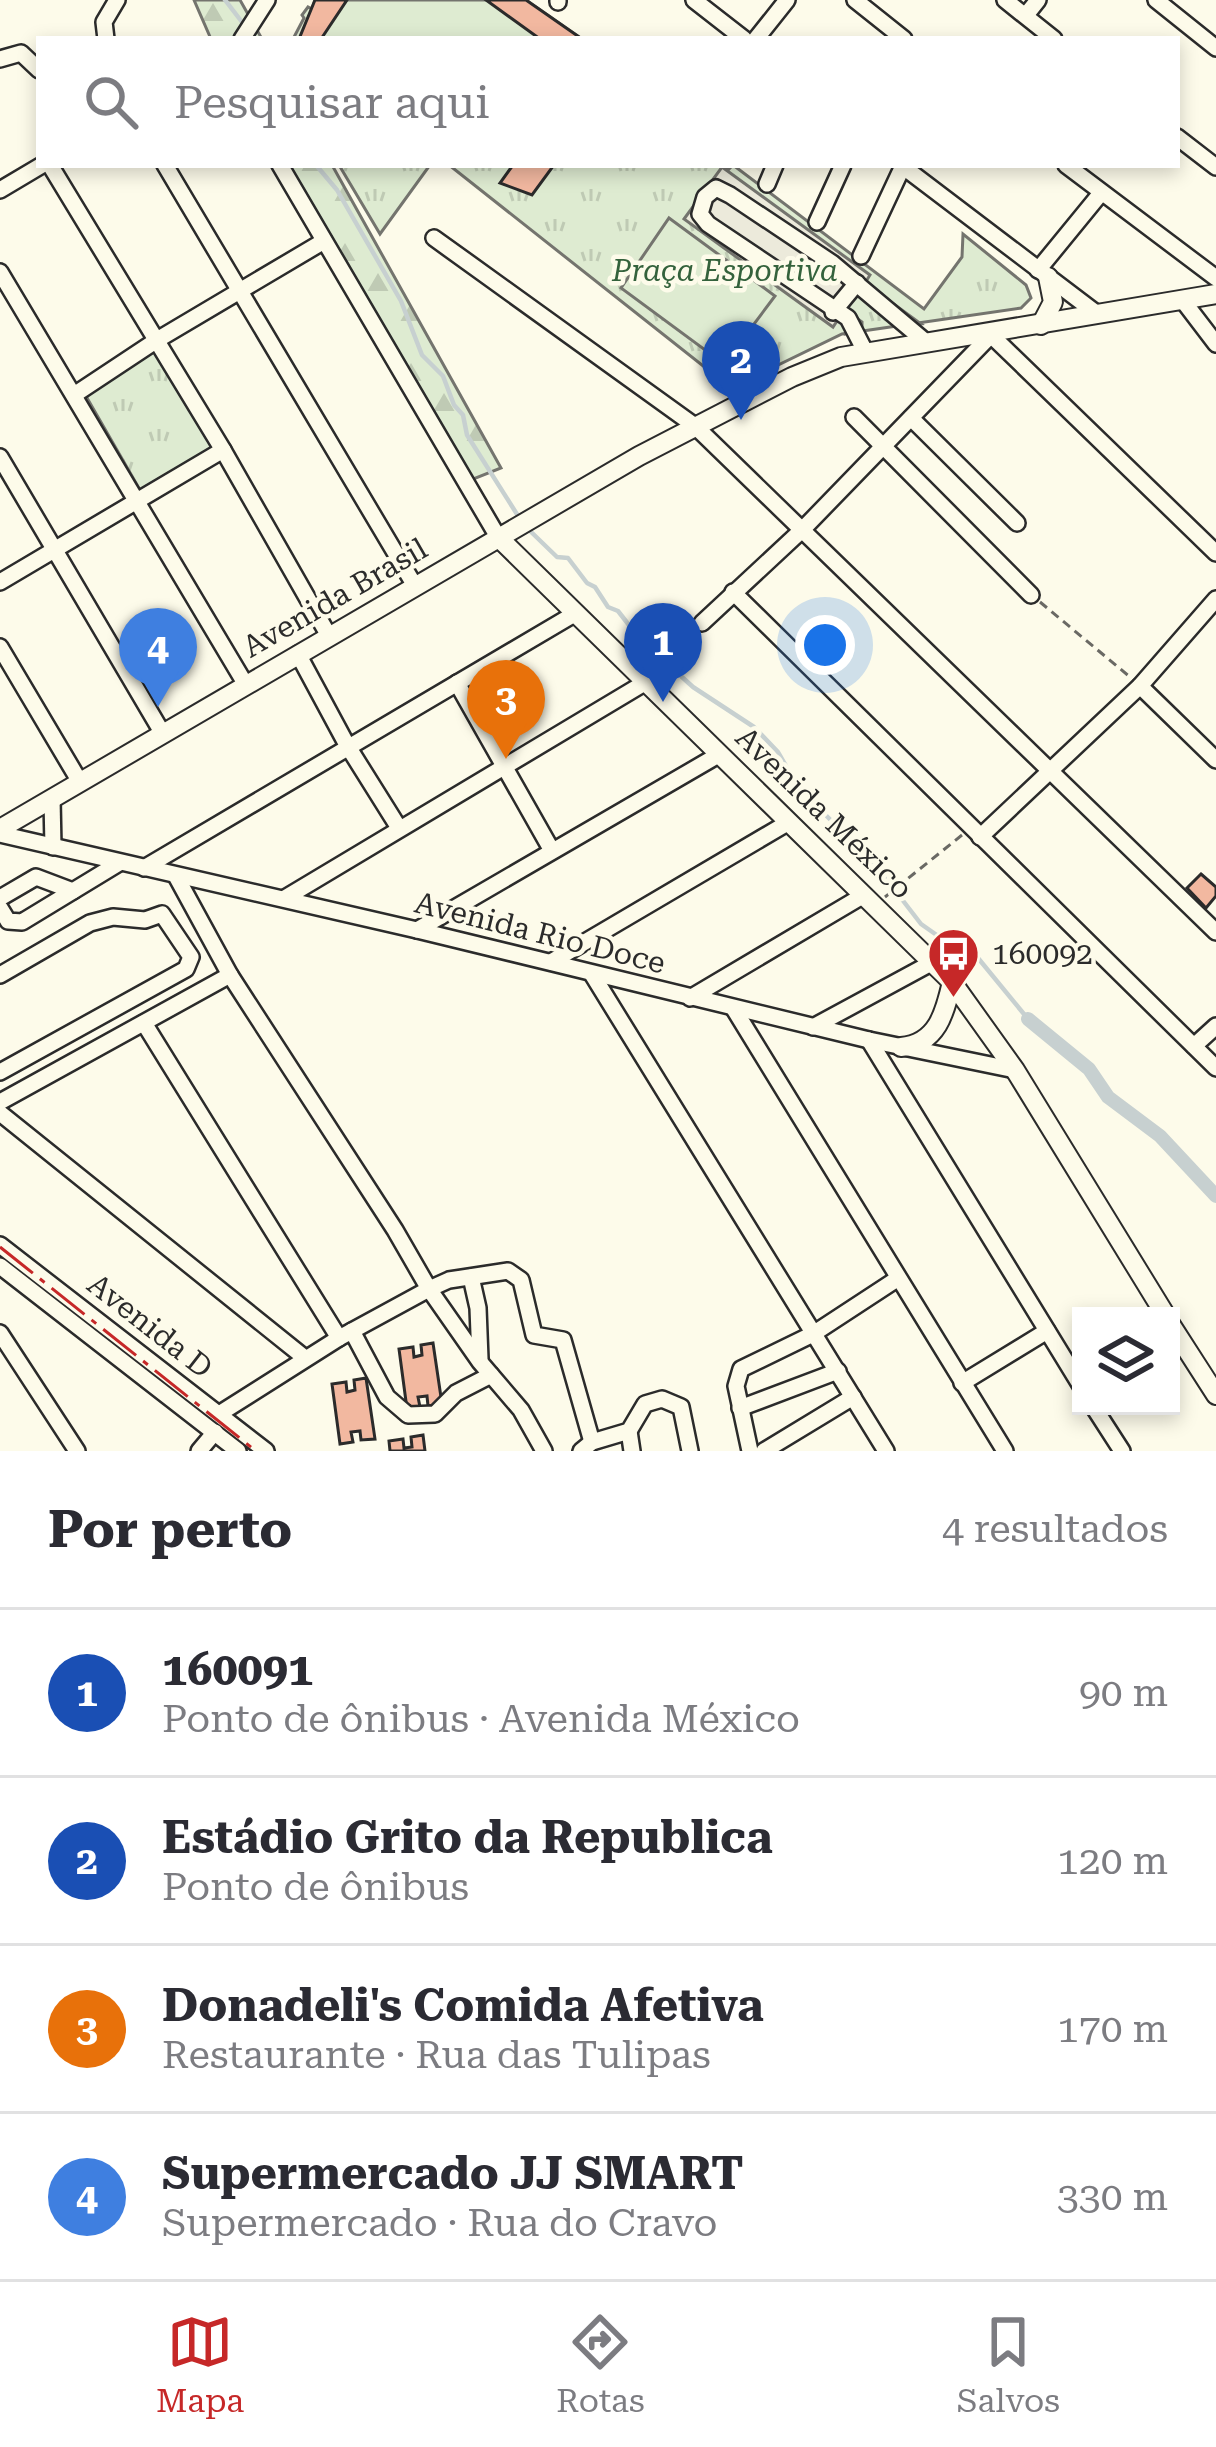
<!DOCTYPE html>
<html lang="pt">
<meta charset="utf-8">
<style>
body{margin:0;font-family:"Roboto Serif",serif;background:#f7f7f7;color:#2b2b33}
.controls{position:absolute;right:36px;bottom:36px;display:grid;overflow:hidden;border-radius:0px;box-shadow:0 6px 18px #0003}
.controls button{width:108px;height:108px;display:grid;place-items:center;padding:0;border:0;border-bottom:3px solid #e1e1e2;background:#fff;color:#2b2b33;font:60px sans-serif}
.you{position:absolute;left:825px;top:645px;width:42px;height:42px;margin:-30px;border:9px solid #fff;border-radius:50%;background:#1a73e8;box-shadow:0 0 0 18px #1a73e833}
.badge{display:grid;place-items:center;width:78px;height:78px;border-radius:50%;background:#c62828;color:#fff;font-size:39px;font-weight:700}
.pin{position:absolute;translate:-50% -99px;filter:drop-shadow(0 3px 6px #0008)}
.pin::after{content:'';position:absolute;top:63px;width:42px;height:36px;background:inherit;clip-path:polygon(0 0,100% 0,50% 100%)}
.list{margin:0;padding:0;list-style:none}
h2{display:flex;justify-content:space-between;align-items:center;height:156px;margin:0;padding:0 48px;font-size:51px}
h2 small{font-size:39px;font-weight:400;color:#7c7c81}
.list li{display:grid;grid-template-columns:78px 1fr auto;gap:36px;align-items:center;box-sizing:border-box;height:168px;padding:0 48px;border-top:3px solid #e1e1e2}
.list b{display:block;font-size:45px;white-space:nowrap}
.list p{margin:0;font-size:39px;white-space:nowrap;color:#7c7c81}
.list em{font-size:39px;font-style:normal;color:#7c7c81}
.icon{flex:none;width:66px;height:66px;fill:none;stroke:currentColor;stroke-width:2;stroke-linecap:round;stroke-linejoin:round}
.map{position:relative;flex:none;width:1216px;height:1451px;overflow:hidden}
.search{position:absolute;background:#fff;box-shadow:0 6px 18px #0003;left:36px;right:36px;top:36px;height:132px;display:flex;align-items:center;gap:30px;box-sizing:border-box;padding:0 42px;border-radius:0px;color:#7c7c81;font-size:45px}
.sheet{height:828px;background:#fff}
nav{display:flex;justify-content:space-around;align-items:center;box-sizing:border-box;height:168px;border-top:3px solid #e1e1e2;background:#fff;font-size:33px;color:#7c7c81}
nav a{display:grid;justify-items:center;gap:6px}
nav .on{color:#c62828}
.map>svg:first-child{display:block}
</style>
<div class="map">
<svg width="1216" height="1451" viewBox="0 0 1216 1451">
<defs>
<pattern id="grass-tufts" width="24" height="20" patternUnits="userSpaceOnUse" patternTransform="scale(3)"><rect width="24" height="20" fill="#deebd1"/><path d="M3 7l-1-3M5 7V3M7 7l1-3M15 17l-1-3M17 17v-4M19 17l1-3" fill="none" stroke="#bfcab4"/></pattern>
<pattern id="forest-firs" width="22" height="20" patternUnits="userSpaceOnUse" patternTransform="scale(3)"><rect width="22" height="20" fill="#deebd1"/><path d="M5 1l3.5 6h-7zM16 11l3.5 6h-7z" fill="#bfcab4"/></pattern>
</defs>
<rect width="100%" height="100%" fill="#fdfbea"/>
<g fill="url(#grass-tufts)" stroke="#74746e" stroke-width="3">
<polygon points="339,165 430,165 380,234"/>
<polygon points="449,165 721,165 728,170 733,165 924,309 962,257 963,234 1026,285 1031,298 1021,308 842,334 731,388"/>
<polygon points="154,340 215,446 140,490 79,384"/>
</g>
<g fill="url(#forest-firs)" stroke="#74746e" stroke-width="3">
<polygon points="194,0 240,0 262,39 211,39"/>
<polygon points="282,165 332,165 501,468 466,482"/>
</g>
<g fill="#deebd1" stroke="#74746e" stroke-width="3">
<polygon points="315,0 526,0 582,39 293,39 304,18 302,15 308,7 312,9"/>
<polygon points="669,218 775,296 724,364 621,288"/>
</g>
<polygon fill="#eceadb" stroke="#74746e" stroke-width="3" points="722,167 870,275 865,283 921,324 905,326 857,291 844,309 862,322 862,332 846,334 849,327 839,318 833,327 684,219"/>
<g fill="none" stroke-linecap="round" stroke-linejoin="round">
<g stroke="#c7d0d0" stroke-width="4.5">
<polyline points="225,0 245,26"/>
<polyline points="316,165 337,190 401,301 422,355 443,376 454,405 463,415 467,435 520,519"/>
<polyline points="527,528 557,557 568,558 587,583 595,587 608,607 618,611 639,638 693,687 754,727 778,752 798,787 877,867 921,924 948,943 978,958 1028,1019"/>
</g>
<polyline stroke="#c7d0d0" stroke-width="14" points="1028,1019 1089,1069 1108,1097 1160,1136 1216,1196"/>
</g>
<g fill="#f2b8a0" stroke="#2b2b2b" stroke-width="3">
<polygon points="315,0 347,0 321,39 299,39"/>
<polygon points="486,0 526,0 582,39 540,39"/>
<polygon points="513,165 554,165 532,195 500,183"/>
<polygon points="1201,874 1216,887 1216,896 1206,908 1187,888"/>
<polygon points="433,1343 442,1404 428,1406 427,1396 418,1397 420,1407 407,1409 399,1349 413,1347 414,1357 422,1355 421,1345"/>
<polygon points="366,1378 375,1439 361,1440 360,1431 351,1432 353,1442 340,1444 332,1384 346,1382 347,1392 355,1390 354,1380"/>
<polygon points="423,1435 425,1451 390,1451 389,1441 403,1439 404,1448 412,1447 411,1437"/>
</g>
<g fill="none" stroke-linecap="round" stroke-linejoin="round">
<defs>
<g id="minor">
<polyline points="694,0 744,39"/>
<polyline points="855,0 904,39"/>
<polyline points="1005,0 1054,39"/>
<polyline points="1156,0 1216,48"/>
<polyline points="558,2 558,0"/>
<polyline points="1026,15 1038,0"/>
<polyline points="106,39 104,22 117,0"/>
<polyline points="242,39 267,0"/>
<polyline points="756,39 787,0"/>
<polyline points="0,59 21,53 39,70"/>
<polyline points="1177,137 1216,167"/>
<polyline points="50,165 223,450 329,636"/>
<polyline points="165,165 415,586"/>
<polyline points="280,165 498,537"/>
<polyline points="901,165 1096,313"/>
<polyline points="1066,165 1216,278"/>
<polyline points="767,184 775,165"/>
<polyline points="0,190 42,165"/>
<polyline points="817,222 843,165"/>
<polyline points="434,238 695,426 1216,932"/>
<polyline points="861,256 903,166"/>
<polyline points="1038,270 1101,193"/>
<polyline points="0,272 246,685"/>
<polyline points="1184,302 1216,344"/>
<polyline points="833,312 857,283"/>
<polyline points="866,353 848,318 708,224 700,214 705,197 716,188 730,195 832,263 927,343"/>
<polyline points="74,395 157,340 324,241"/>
<polyline points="854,417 1031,595"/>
<polyline points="911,418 1017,523"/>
<polyline points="0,457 163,734"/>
<polyline points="0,582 223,450"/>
<polyline points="733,592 1216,1068"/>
<polyline points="702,623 803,529 991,335 1216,553"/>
<polyline points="0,647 80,782"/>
<polyline points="298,654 347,745 399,828"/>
<polyline points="457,683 551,849"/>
<polyline points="1140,686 1216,760"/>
<polyline points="52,799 53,847"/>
<polyline points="0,834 417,930 869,1040 1015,1070"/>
<polyline points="980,837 1140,686 1216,599"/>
<polyline points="144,868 576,613"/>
<polyline points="176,876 230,975 395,1230 429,1289 480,1362 521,1410 544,1451"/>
<polyline points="0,898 36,877 73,891"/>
<polyline points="285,898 646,682"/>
<polyline points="0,908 8,921 22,922 119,863"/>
<polyline points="417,930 720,754"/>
<polyline points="551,962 789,822"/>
<polyline points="592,974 886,1451"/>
<polyline points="0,975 90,923 113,917 145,920 162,914 191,957 186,969 0,1072"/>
<polyline points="690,998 864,895"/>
<polyline points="734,1009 1005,1451"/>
<polyline points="144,1023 339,1338"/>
<polyline points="813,1027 933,962"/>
<polyline points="869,1040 1081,1386"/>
<polyline points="1194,1046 1216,1026"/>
<polyline points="0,1102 230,975"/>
<polyline points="0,1113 305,1358"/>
<polyline points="0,1245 266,1451"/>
<polyline points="0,1266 238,1451"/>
<polyline points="471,1277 478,1308 480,1359"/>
<polyline points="352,1331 387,1397 408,1415 435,1414 456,1393 491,1375"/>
<polyline points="0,1333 77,1451"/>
<polyline points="962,1383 1047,1331"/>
<polyline points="1093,1406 1122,1451"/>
<polyline points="740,1408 838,1371"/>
<polyline points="219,1414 339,1338 429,1289 449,1280 508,1271 521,1280 534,1335 563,1340 592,1442"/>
<polyline points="629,1431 632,1451"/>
<polyline points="199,1451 215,1432"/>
<polyline points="581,1451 592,1442 629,1431 645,1404 662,1399 681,1407 690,1451"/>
<polyline points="750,1451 736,1386 741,1369 813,1334 897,1279"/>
<polyline points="764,1451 853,1397"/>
</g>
<g id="major">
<polyline points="1041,325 1053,302 1048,277"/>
<polyline points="498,537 952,982 1015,1070 1166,1316"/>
<polyline points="0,829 639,456 792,377 841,357 1216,294"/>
<path d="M901,1047C937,1044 945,1013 952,982"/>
<polyline points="1171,1325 1216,1395"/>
</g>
</defs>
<use href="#minor" stroke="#2b2b2b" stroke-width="20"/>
<use href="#major" stroke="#2b2b2b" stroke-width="22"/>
<g stroke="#6a6964" stroke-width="3" stroke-dasharray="9 6" stroke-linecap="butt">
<polyline points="1040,602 1130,677"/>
<polyline points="642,659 669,637 689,631"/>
<polyline points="885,897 962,835"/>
</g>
<use href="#minor" stroke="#fdfbea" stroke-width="15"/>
<use href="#major" stroke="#fdfbea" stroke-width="18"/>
<polyline stroke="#c62828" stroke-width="3" stroke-dasharray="42 9 6 9" stroke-linecap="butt" points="0,1247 256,1451"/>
</g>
<defs>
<symbol id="bus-pin" viewBox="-11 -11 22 30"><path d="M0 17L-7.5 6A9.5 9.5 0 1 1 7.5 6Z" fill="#c62828" stroke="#fdfbea"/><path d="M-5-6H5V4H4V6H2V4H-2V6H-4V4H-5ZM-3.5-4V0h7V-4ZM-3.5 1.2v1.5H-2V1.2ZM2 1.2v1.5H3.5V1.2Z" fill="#fff"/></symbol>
</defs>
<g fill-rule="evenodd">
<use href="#bus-pin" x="924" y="924" width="59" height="81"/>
</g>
<g text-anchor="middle" stroke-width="9" stroke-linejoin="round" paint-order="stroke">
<g font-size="30" font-style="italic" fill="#34623c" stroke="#fdfbea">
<text x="725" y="281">Praça Esportiva</text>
</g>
<g font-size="30" fill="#2b2b2b" stroke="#fdfbea">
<text transform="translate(335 598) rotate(-30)" y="10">Avenida Brasil</text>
<text transform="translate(824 813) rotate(44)" y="10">Avenida México</text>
<text transform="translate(540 933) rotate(14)" y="10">Avenida Rio Doce</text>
<text transform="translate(150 1326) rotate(38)" y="10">Avenida D</text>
</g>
<g font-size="30" fill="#2b2b2b" stroke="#fdfbea" text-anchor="start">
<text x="992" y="964">160092</text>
</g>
</g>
</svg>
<div class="controls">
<button><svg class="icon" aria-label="layers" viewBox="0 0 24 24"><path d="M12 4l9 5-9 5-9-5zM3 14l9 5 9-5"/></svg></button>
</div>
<div class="you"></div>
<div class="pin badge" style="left:663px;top:702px;background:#1a4fb4">1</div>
<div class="pin badge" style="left:741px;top:420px;background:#1a4fb4">2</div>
<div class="pin badge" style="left:506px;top:759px;background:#e8710a">3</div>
<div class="pin badge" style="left:158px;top:707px;background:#3f7fe0">4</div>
<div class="search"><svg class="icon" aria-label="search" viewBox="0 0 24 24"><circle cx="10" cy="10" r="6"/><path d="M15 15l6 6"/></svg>Pesquisar aqui</div>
</div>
<section class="sheet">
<h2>Por perto<small>4 resultados</small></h2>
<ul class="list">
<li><span class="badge" style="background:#1a4fb4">1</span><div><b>160091</b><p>Ponto de ônibus · Avenida México</p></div><em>90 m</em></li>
<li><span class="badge" style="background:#1a4fb4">2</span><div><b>Estádio Grito da Republica</b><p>Ponto de ônibus</p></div><em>120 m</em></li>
<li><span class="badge" style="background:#e8710a">3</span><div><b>Donadeli's Comida Afetiva</b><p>Restaurante · Rua das Tulipas</p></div><em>170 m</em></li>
<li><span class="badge" style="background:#3f7fe0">4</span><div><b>Supermercado JJ SMART</b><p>Supermercado · Rua do Cravo</p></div><em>330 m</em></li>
</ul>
</section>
<nav>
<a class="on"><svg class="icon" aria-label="map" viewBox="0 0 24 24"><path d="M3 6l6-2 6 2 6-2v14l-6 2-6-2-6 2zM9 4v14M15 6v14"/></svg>Mapa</a>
<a><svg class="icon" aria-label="directions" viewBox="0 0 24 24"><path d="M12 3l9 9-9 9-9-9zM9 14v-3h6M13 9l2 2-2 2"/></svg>Rotas</a>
<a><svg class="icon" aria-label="saved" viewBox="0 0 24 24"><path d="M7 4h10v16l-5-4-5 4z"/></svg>Salvos</a>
</nav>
